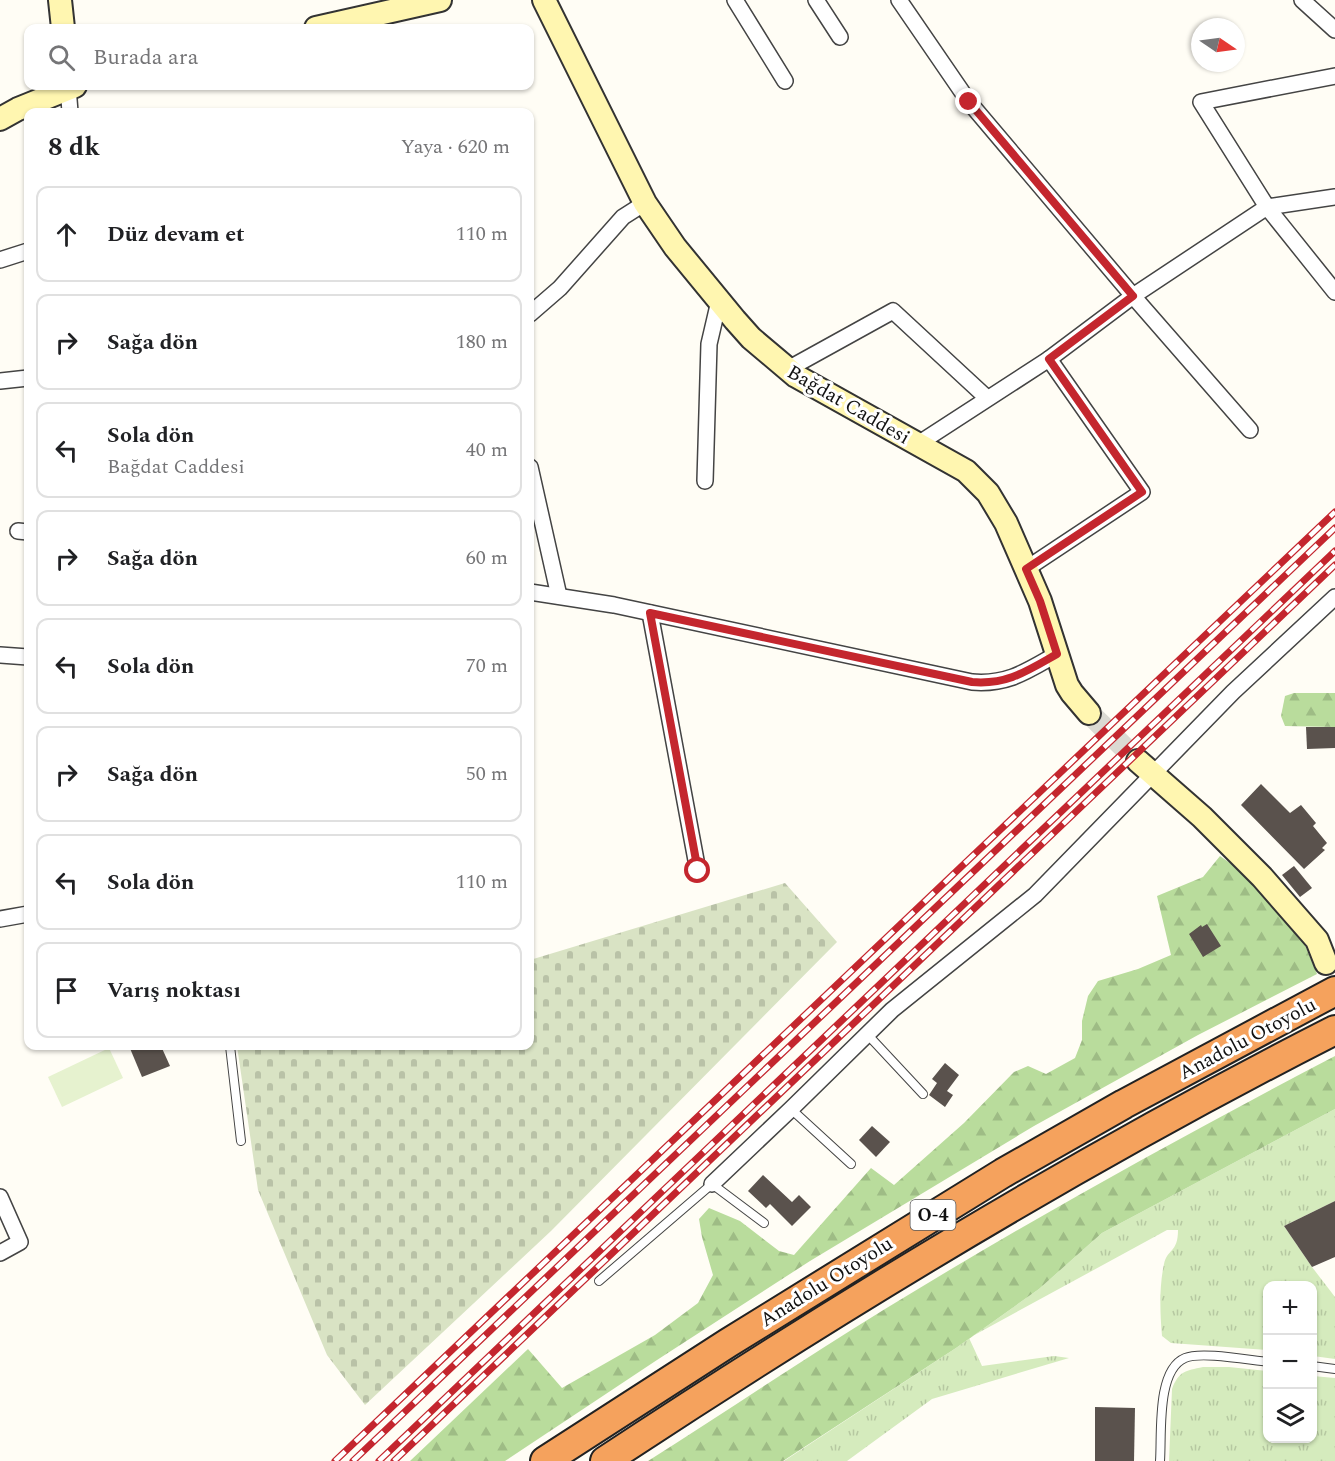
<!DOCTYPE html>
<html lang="tr">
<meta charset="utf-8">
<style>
body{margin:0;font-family:Spectral,serif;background:#f2f2f2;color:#202124}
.controls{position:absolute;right:18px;bottom:18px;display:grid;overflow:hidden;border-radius:12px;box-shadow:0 2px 4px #0004}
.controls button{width:54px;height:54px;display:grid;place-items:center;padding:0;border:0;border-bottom:2px solid #e0e0e0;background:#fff;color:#202124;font:30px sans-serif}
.compass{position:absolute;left:1191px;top:18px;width:54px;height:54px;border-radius:50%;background:#fff;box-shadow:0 2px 4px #0004;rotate:103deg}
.stop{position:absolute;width:18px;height:18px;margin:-14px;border:4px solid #c4262e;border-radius:50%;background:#fff}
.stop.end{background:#c4262e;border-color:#fff;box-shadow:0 2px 6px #0008}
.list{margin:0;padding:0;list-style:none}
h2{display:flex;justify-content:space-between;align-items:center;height:78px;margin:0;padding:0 24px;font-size:26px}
h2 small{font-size:20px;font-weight:400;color:#757577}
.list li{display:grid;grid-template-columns:39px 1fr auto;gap:18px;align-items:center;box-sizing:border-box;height:96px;margin:0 12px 12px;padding:0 12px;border:2px solid #e0e0e0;border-radius:12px}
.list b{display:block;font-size:22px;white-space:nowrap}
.list p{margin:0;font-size:20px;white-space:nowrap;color:#757577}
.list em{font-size:20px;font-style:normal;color:#757577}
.icon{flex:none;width:33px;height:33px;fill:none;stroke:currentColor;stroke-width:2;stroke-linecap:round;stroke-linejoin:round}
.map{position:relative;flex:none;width:1335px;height:1461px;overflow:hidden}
.search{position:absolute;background:#fff;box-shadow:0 2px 4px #0004;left:24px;top:24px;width:510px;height:66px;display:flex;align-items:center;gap:15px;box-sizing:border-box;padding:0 21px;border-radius:12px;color:#757577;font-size:22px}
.panel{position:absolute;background:#fff;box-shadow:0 2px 4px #0004;left:24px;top:108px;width:510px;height:942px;border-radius:12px}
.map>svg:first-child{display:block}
</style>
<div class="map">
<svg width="1335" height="1461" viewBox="0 0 1335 1461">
<defs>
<pattern id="grass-tufts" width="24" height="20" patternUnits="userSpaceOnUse" patternTransform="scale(1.5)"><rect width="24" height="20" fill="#d5ebbd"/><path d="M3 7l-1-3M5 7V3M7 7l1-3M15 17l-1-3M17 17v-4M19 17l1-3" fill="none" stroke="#b6c8a1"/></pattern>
<pattern id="forest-firs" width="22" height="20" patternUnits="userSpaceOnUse" patternTransform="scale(1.5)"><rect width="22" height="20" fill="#b9dc9c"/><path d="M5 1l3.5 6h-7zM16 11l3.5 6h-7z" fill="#9ebc85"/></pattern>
<pattern id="cemetery-stones" width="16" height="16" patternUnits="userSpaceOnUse" patternTransform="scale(1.5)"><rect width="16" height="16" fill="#d9e3c4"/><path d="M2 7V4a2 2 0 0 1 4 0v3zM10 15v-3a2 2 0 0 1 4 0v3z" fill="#b9c2a7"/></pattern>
</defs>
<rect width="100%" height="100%" fill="#fffdf5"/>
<g fill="url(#grass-tufts)">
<path d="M1335,1109V1201L1284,1226L1312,1267L1335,1297V1359L1313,1356L1312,1286H1268L1267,1350L1171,1343L1162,1336C1160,1313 1159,1287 1164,1264C1167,1249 1178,1253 1178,1230H1167L969,1338L982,1366L1054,1356L1069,1358L932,1399L847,1461H784L956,1348L1039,1289L1102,1233Z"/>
<path d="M1203,1367H1229L1267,1371L1268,1438H1312L1313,1376L1335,1378V1461H1169L1172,1389C1179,1371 1185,1371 1203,1367Z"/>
</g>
<g fill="url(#forest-firs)">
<polygon points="1294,693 1335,693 1335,727 1285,726 1281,716 1285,696"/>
<polygon points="1220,856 1244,873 1303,940 1317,974 1198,1035 1034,1126 810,1261 657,1360 505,1461 410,1461 528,1349 562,1388 655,1335 698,1303 713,1275 702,1237 699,1219 709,1208 740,1221 779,1251 794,1255 871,1168 894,1185 964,1123 1014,1072 1028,1066 1046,1074 1075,1058 1082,1040 1082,1021 1088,996 1098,981 1138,969 1171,955 1157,896 1203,877"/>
<path d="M1335,1056V1109L1102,1233L1039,1289L956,1348L783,1461H648C727,1411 805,1358 885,1309C1032,1219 1182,1136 1335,1056Z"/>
</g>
<polygon fill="url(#cemetery-stones)" points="785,883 837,942 551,1231 365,1405 327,1355 258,1190 237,1046 530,1046 530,960"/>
<polygon fill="#e6f2cf" points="109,1048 123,1078 62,1107 48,1077"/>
<g fill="#5a524d">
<polygon points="1306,727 1335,727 1335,748 1307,749"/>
<polygon points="1261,784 1290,813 1301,805 1316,823 1313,826 1327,843 1322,848 1325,850 1304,869 1241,805"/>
<polygon points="1294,866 1312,888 1300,897 1282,875"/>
<polygon points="1207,924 1221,946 1203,957 1189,934 1201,925 1202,927"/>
<polygon points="129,1046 161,1046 170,1066 142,1077"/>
<polygon points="945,1063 959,1075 947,1091 953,1095 945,1107 929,1095 937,1083 932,1079"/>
<polygon points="872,1126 890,1142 876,1157 859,1140"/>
<polygon points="763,1175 792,1202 799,1195 811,1207 792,1226 770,1204 766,1208 748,1191"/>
<polygon points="1335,1201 1335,1257 1312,1267 1284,1226"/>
<polygon points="1095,1407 1135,1408 1134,1461 1095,1461"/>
</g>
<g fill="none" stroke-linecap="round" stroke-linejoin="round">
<polyline stroke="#dbdad3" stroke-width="22" stroke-dasharray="22 11" stroke-linecap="butt" points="1089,713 1138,761"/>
<defs>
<g id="lane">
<polyline points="867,1034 923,1094"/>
<polyline points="230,1046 241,1141"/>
<polyline points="791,1109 851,1164"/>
<polyline points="599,1281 712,1184 764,1223"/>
<polyline points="1312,1366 1335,1369"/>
<path d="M1160,1461C1162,1435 1156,1370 1185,1358C1201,1351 1248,1360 1268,1362"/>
</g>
<g id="street">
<polyline points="735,0 785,81"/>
<polyline points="816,0 840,37"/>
<polyline points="899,0 969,102 1133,296 1250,430"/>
<polyline points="1302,0 1335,30"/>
<polyline points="1335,76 1201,102 1267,207 1335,197"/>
<polyline points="68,87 70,112"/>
<polyline points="0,260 28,251"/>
<polyline points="530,314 560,288 623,217 645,203"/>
<polyline points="788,369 893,311 987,398"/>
<polyline points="0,381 28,378"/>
<polyline points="918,444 1049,359 1133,296 1267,207 1335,292"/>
<polyline points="530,467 559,596"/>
<polyline points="705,481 709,344 719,301"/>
<polyline points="18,531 28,532"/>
<polyline points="1026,569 1142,492 1049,359"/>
<path d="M530,592L614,605L972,682C1008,685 1027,671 1057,654"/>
<polyline points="650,613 698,871"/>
<polyline points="0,655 28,657"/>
<polyline points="0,919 28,914"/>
<polyline points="712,1184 791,1109 892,1010 1035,895 1233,692 1335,597"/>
<polyline points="0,1197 20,1242 0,1253"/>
</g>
<g id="secondary">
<polyline points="60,0 63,28"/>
<polyline points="544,0 645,203 675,247 735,320 751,338 796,376 966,471 988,493 1006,523 1040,601 1067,685 1072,693 1089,713"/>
<polyline points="316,28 440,0"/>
<polyline points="0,119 18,109 75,86"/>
<polyline points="1138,761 1202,817 1262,877 1317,940 1326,963"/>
</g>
<g id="highway">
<polyline points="545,1461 728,1343 1003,1173 1124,1104 1335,991"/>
<path d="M605,1461C841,1305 1083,1158 1335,1030"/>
</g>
</defs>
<use href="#lane" stroke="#444" stroke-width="10"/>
<use href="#street" stroke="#444" stroke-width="18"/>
<use href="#secondary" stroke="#333" stroke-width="26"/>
<use href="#highway" stroke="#222" stroke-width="32"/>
<use href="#lane" stroke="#fff" stroke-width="8"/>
<use href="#street" stroke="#fff" stroke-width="15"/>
<use href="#secondary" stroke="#fff6b0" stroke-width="22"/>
<use href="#highway" stroke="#f5a25d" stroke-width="28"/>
<defs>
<g id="rail">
<polyline points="335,1461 1335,512"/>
<polyline points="353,1461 1335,528"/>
<polyline points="379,1461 1335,551"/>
<polyline points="394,1461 1335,565"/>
</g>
</defs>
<use href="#rail" stroke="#c4262e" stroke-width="7"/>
<use href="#rail" stroke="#fff" stroke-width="4.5" stroke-dasharray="14" stroke-linecap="butt"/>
</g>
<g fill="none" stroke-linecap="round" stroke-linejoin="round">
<path stroke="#c4262e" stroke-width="8" d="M698,871L650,613L972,682C1007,685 1027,671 1057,654L1040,601L1026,569L1142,492L1049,359L1133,296L969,102"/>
</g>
<g text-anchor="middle" stroke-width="6" stroke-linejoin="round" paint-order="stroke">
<rect fill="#fff" stroke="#585858" stroke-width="1.5" x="910.5" y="1200" width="45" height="30" rx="4.5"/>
<g font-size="18" font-weight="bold" fill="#111">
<text x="933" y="1221">O-4</text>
</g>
<g font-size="20" fill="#111" stroke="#fff">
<text transform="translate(849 404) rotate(30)" y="7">Bağdat Caddesi</text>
<text transform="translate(1247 1038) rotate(-28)" y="7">Anadolu Otoyolu</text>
<text transform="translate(826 1281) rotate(-32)" y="7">Anadolu Otoyolu</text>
</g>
</g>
</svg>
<div class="controls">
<button>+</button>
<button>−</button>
<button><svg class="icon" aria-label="layers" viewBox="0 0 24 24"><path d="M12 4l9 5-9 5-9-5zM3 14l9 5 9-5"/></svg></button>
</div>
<svg class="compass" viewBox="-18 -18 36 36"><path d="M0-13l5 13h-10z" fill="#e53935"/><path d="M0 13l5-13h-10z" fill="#757577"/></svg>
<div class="stop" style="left:698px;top:871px"></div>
<div class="stop end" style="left:969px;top:102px"></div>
<div class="search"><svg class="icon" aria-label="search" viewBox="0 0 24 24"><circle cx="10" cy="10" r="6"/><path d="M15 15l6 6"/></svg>Burada ara</div>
<section class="panel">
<h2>8 dk<small>Yaya · 620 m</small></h2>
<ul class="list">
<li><svg class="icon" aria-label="ahead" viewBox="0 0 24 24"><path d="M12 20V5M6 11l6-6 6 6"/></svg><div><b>Düz devam et</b></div><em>110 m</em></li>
<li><svg class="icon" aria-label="right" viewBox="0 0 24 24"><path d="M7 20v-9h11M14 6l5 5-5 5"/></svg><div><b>Sağa dön</b></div><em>180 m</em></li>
<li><svg class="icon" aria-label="left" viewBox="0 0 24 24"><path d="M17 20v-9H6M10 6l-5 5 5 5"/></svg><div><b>Sola dön</b><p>Bağdat Caddesi</p></div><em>40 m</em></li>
<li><svg class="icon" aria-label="right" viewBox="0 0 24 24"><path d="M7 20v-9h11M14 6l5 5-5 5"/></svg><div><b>Sağa dön</b></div><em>60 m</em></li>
<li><svg class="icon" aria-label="left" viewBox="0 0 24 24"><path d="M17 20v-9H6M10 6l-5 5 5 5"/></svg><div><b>Sola dön</b></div><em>70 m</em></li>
<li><svg class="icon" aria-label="right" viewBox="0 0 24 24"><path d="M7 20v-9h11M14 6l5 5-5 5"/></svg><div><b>Sağa dön</b></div><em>50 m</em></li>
<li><svg class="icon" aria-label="left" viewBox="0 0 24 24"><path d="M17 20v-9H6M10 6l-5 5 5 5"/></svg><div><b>Sola dön</b></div><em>110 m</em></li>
<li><svg class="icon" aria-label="arrive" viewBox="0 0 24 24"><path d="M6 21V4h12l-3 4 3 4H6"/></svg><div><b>Varış noktası</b></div></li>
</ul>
</section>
</div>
